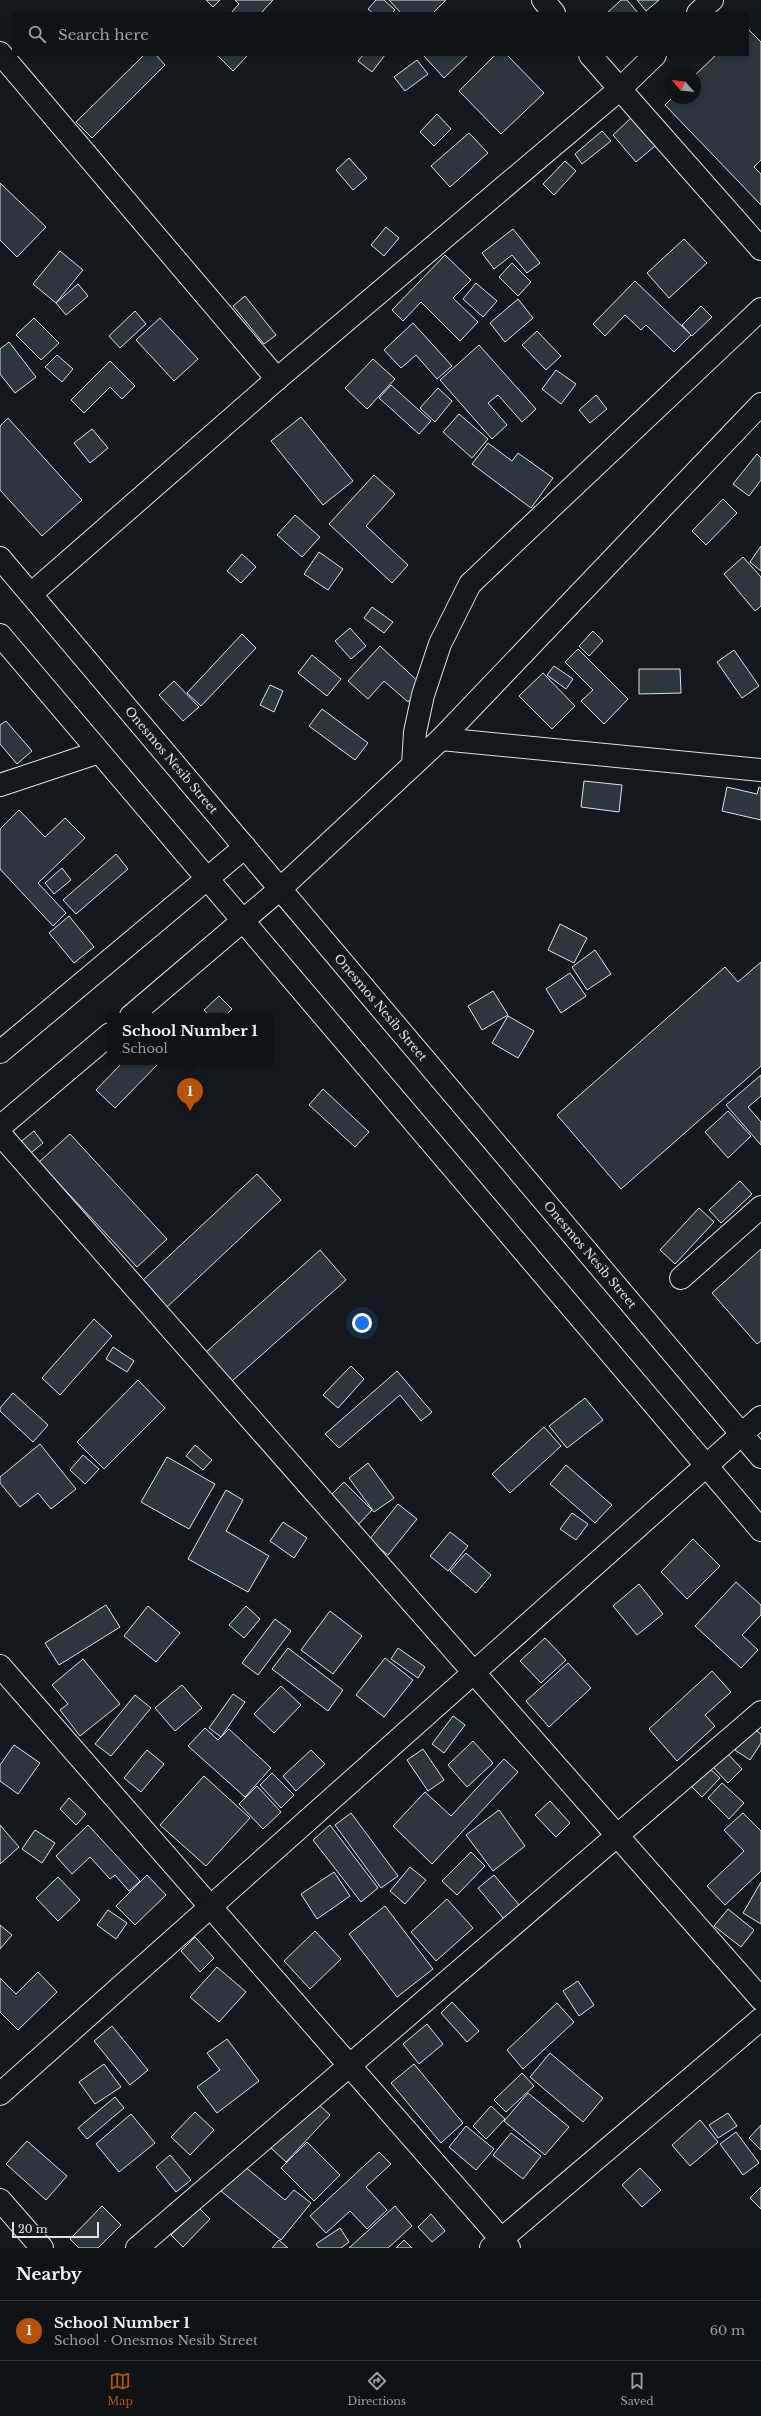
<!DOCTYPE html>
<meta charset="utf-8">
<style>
body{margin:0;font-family:"Libre Baskerville",serif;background:#1d2022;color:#f1f3f6}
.compass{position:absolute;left:665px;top:68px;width:36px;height:36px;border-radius:50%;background:#0f1215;box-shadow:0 2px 6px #0003;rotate:298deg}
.scale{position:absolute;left:12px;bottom:10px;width:87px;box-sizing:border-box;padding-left:4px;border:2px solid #d8e6dc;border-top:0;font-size:11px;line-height:14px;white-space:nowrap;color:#d8e6dc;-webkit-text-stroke:3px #14181c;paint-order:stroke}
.you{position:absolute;left:362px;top:1323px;width:14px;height:14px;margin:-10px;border:3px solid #fff;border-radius:50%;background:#1a73e8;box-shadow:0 0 0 6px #1a73e833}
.badge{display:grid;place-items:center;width:26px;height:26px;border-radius:50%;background:#b45309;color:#fff;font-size:13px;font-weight:700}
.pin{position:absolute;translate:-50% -33px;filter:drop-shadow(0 1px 2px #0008)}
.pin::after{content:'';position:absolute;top:21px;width:14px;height:12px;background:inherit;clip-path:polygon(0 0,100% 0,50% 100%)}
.popup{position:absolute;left:107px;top:1013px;width:166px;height:52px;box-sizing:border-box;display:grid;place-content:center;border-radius:0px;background:#0f1215;filter:drop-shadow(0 1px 3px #0005);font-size:13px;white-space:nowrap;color:#9b9ea0}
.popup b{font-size:15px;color:#f1f3f6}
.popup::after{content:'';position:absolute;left:50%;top:100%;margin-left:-8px;border:8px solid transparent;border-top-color:#0f1215}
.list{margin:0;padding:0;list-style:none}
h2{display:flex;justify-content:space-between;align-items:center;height:52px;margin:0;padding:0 16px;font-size:17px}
h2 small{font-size:13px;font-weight:400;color:#9b9ea0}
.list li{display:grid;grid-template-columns:26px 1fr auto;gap:12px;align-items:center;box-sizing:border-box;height:60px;padding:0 16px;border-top:1px solid #2f3234}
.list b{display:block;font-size:15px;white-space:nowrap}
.list p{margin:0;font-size:13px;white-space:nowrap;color:#9b9ea0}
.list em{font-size:13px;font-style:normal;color:#9b9ea0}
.icon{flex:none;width:22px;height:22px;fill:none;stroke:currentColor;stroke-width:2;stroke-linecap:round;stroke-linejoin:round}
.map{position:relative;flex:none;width:761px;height:2248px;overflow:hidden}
.search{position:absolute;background:#0f1215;box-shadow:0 2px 6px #0003;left:12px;right:12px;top:12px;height:44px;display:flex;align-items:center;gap:10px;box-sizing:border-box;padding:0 14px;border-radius:0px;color:#9b9ea0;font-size:15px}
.sheet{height:112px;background:#0f1215}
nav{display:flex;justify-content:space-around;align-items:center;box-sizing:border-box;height:56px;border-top:1px solid #2f3234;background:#0f1215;font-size:11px;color:#9b9ea0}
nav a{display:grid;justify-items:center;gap:2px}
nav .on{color:#b45309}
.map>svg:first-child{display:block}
</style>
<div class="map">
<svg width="761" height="2248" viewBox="0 0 761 2248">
<rect width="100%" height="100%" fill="#14181c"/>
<g fill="#2c363c" stroke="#d8e6dc">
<polygon points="206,0 220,0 213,7"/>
<polygon points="235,0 273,0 261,13 231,13 239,4"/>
<polygon points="376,0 384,0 395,10 392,13 373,13 368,9"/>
<polygon points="389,0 446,0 433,13 401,13"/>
<polygon points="621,0 627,0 638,13 607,13"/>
<polygon points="637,0 659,0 646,11"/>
<polygon points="748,29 761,42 761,160 754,167 761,174 761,205 665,105 672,98 695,98 695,75 716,55 748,55"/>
<polygon points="144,55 156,55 165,65 92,138 76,122"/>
<polygon points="217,55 248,55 233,71"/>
<polygon points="363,55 385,55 372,72 358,61"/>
<polygon points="423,55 468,55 444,78"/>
<polygon points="495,55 507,55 544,93 501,134 459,91"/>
<polygon points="417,60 428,74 405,91 394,77"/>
<polygon points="437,114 451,129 434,146 420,132"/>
<polygon points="631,118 655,146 636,162 613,135"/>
<polygon points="602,131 611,141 582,164 575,154"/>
<polygon points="469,133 488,153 450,187 431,166"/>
<polygon points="349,158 367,178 353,190 336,170"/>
<polygon points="565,161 576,171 554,195 543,184"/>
<polygon points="0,183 46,227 17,257 0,240"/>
<polygon points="386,227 399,238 384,256 371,245"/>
<polygon points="513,229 540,263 527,273 512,255 494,269 482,253"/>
<polygon points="684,239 707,263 669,298 647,273"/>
<polygon points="60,251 83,270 56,303 33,284"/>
<polygon points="445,255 471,280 453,298 478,322 460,341 421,302 403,321 392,310"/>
<polygon points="512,263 531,282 518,296 499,277"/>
<polygon points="635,281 691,335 674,352 646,325 641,330 625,315 605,336 593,324"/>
<polygon points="476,283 497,301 483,317 463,299"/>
<polygon points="78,284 88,296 66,315 56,303"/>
<polygon points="245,296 276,335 264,344 233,306"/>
<polygon points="518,299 533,318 505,342 490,323"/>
<polygon points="701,306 712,317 692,336 682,325"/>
<polygon points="135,311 146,324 120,348 109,336"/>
<polygon points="34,318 59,343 41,360 16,335"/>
<polygon points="160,318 198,359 174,381 136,340"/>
<polygon points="413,323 452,366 437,379 416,355 401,368 384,350"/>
<polygon points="537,331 561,356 546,370 522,345"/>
<polygon points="9,342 36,377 15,393 0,374 0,349"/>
<polygon points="479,345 536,409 522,422 498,395 488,403 507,425 492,439 440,380"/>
<polygon points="57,355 73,369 62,382 45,367"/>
<polygon points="373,359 395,379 367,409 345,388"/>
<polygon points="110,361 135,386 122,399 110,387 84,413 71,400"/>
<polygon points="556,370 576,384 561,404 542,389"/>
<polygon points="391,385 431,421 419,434 379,398"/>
<polygon points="438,388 452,401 435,422 420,408"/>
<polygon points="596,395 607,409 590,423 579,410"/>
<polygon points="459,414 488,439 472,458 443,432"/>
<polygon points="301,417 353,481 323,505 271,441"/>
<polygon points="8,418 82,500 42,536 0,490 0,426"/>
<polygon points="92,429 108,448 90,463 74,443"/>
<polygon points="488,443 512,461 518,453 553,478 531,508 472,464"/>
<polygon points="757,454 761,458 761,480 749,496 733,484"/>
<polygon points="374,475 395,494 366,526 408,565 392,583 329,524"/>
<polygon points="723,499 737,513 706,545 692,531"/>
<polygon points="295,515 320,537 302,557 277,535"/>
<polygon points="761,546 761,571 750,562"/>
<polygon points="319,552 343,569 328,590 304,574"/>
<polygon points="242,554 256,567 241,583 227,571"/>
<polygon points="743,557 761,577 761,606 755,611 724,574"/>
<polygon points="372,607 393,622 384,633 364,618"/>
<polygon points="350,628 366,646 351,659 335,641"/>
<polygon points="593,631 603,641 589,656 579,646"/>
<polygon points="242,634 256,648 201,706 187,693"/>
<polygon points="380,646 423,686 408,702 384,681 368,699 348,681"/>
<polygon points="578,649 628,699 604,724 581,701 593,690 565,662"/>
<polygon points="734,650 759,686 742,698 717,662"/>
<polygon points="312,655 341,679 327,696 298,673"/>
<polygon points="554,666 573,679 566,689 547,675"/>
<polygon points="639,669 680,669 681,693 639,694"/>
<polygon points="543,673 575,706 552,729 519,696"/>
<polygon points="174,681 199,707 183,721 159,695"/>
<polygon points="270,685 283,691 274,712 260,705"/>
<polygon points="322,709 368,743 355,760 309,726"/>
<polygon points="6,721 32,751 17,764 0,744 0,725"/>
<polygon points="584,781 622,785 619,812 581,807"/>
<polygon points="727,787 757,794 759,787 761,788 761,820 722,811"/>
<polygon points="19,810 45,837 65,818 85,838 38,883 66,913 53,926 0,869 0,829"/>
<polygon points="116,854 128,869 76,914 63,900"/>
<polygon points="62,868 71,880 54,894 45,883"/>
<polygon points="69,916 94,947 74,963 49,933"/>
<polygon points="560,924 587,938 574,963 548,950"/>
<polygon points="595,950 611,974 587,990 572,967"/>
<polygon points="761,962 761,1066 621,1189 557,1115 725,967 738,982"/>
<polygon points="570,973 586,996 561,1013 546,989"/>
<polygon points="493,991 508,1015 482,1030 468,1006"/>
<polygon points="219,996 232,1009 225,1016 210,1016 204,1010"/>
<polygon points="508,1016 534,1031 518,1058 492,1043"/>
<polygon points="123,1062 160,1062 115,1108 96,1090"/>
<polygon points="761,1075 761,1096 748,1107 761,1122 761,1145 726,1105"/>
<polygon points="323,1089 369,1132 355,1147 309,1105"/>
<polygon points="728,1111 751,1136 728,1158 705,1132"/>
<polygon points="34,1131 43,1143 27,1156 18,1144"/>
<polygon points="70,1134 167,1239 137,1267 39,1162"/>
<polygon points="257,1174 281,1200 166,1308 141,1282"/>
<polygon points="740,1181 752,1194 721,1223 709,1210"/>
<polygon points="699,1208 714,1222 675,1264 660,1250"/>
<polygon points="761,1249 761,1341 757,1344 712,1293"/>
<polygon points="320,1250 346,1280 231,1382 205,1353"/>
<polygon points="94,1319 112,1336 60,1395 42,1378"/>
<polygon points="113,1347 134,1361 127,1372 106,1359"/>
<polygon points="351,1366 364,1379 338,1408 323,1395"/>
<polygon points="397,1371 432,1412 421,1421 400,1395 339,1448 325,1434"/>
<polygon points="138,1380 165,1408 104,1469 77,1442"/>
<polygon points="13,1393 48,1425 33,1442 0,1411 0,1408"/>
<polygon points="585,1398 603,1420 567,1448 549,1426"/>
<polygon points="544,1427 561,1446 510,1493 492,1474"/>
<polygon points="40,1444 76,1489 51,1509 38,1493 20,1507 0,1483 0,1477"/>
<polygon points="195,1445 212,1460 203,1470 186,1456"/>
<polygon points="83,1455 99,1469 85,1484 70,1470"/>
<polygon points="167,1457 215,1484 189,1529 141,1502"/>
<polygon points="368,1463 394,1498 374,1512 349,1478"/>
<polygon points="566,1465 612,1505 595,1523 550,1484"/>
<polygon points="344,1482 372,1510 357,1526 328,1498"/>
<polygon points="226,1490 243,1500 226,1531 269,1556 248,1592 188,1559"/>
<polygon points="398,1504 417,1519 388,1555 369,1540"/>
<polygon points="572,1513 588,1524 576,1540 560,1529"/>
<polygon points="283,1522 307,1538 294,1558 270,1541"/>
<polygon points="450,1532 468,1546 448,1571 430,1556"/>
<polygon points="693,1539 720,1566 687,1599 661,1572"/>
<polygon points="466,1553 491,1575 476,1593 450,1571"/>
<polygon points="736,1582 761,1605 761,1615 742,1635 758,1650 741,1668 695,1626"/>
<polygon points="639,1584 663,1614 637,1635 613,1606"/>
<polygon points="106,1605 120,1627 59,1665 45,1643"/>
<polygon points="148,1606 180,1633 156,1662 124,1636"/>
<polygon points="246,1606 260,1619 244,1638 229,1625"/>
<polygon points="330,1611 362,1636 333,1674 301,1650"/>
<polygon points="275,1619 291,1631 258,1675 242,1663"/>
<polygon points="545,1638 566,1660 541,1683 520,1661"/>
<polygon points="288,1648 343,1690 328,1711 272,1669"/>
<polygon points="398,1648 425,1667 418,1678 391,1659"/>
<polygon points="385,1658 413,1680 384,1717 356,1695"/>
<polygon points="83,1659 120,1704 80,1736 60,1710 68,1704 52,1685"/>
<polygon points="568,1663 591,1688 549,1727 526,1701"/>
<polygon points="712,1671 731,1692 705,1715 715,1726 677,1761 649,1729"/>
<polygon points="182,1685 202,1708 175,1731 155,1708"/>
<polygon points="281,1686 301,1705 274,1733 254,1714"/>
<polygon points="233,1694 245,1702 221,1737 209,1728"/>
<polygon points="135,1695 151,1708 111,1756 95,1744"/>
<polygon points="453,1716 465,1725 444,1753 432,1744"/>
<polygon points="751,1727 761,1734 761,1743 750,1760 735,1750"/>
<polygon points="205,1728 218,1740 229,1729 271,1768 245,1797 188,1746"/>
<polygon points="473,1741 493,1763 467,1787 448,1765"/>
<polygon points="14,1745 40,1763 18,1794 0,1781 0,1765"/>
<polygon points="423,1749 444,1780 428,1791 407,1760"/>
<polygon points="147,1750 164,1764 141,1792 124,1778"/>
<polygon points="311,1750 325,1764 296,1791 283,1776"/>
<polygon points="726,1752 742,1769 728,1783 712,1766"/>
<polygon points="504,1759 518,1772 432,1864 393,1826 425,1792 451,1816"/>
<polygon points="707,1766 720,1778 702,1797 689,1784"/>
<polygon points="272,1773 294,1795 281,1808 260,1785"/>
<polygon points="204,1776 250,1818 206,1866 160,1825"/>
<polygon points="722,1783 744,1803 729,1819 708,1798"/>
<polygon points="257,1786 281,1812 263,1829 239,1804"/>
<polygon points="69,1798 86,1814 76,1825 60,1809"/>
<polygon points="550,1801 570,1823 556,1837 535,1815"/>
<polygon points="499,1810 525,1846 493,1871 466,1835"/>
<polygon points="351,1813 398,1876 381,1888 335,1825"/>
<polygon points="743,1813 761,1831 761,1871 725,1905 707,1886 744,1851 724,1830"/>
<polygon points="0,1825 19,1847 0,1864"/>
<polygon points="88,1825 140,1881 129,1891 115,1875 110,1879 90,1857 72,1874 56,1856"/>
<polygon points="330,1825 378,1888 361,1902 313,1840"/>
<polygon points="35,1830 55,1843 42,1863 22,1849"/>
<polygon points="471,1852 485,1866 457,1895 442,1881"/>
<polygon points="410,1867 426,1880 405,1904 390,1891"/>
<polygon points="334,1872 350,1896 317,1919 301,1894"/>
<polygon points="147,1875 166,1895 135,1925 116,1906"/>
<polygon points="494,1875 520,1906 504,1919 478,1888"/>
<polygon points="58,1877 80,1900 58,1921 36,1898"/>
<polygon points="761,1882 761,1924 743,1913"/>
<polygon points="447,1899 473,1928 436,1961 411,1932"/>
<polygon points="385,1906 433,1969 397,1997 349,1934"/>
<polygon points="728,1909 754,1930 741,1947 714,1926"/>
<polygon points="108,1910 127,1923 116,1939 97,1925"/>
<polygon points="0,1925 12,1935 0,1949"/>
<polygon points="315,1931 341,1959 310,1989 284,1961"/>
<polygon points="195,1937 214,1958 200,1972 181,1951"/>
<polygon points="217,1967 246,1992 219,2022 190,1997"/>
<polygon points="38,1972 57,1992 18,2030 0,2012 0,1978 16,1994"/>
<polygon points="578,1981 594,2005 579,2016 563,1991"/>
<polygon points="452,2002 479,2031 467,2042 441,2013"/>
<polygon points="557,2003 574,2022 523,2069 507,2050"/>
<polygon points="427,2024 443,2044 419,2064 403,2044"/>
<polygon points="112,2026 148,2070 130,2085 94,2041"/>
<polygon points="227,2039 259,2081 217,2113 197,2087 220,2070 207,2053"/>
<polygon points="550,2053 603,2098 583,2122 530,2077"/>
<polygon points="104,2064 121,2087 95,2104 79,2082"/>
<polygon points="414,2064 463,2123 441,2143 391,2083"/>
<polygon points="522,2073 534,2086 506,2112 494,2100"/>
<polygon points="528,2093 569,2127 545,2155 504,2121"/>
<polygon points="115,2097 124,2108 87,2139 78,2128"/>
<polygon points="316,2102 330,2115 286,2162 271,2148"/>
<polygon points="491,2106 505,2119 486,2139 473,2126"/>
<polygon points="195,2112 214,2130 190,2155 171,2137"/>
<polygon points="728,2113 737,2126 718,2138 709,2125"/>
<polygon points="131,2114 155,2143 119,2172 96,2144"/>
<polygon points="700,2120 718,2142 690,2166 672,2145"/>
<polygon points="761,2125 761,2150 749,2138"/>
<polygon points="466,2126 494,2149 476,2170 449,2147"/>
<polygon points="736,2132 759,2163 743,2175 720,2144"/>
<polygon points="511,2133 541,2156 523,2179 493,2155"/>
<polygon points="27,2141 67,2176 46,2200 6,2164"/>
<polygon points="307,2142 340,2175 314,2201 281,2168"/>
<polygon points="379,2152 391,2164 366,2187 387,2210 367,2229 350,2211 326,2233 310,2216"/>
<polygon points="170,2155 191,2180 176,2192 156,2167"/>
<polygon points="243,2165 285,2200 294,2190 311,2203 281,2240 221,2191"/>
<polygon points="640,2168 661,2190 642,2207 622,2185"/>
<polygon points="761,2187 761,2209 750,2198"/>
<polygon points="102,2206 121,2225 98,2248 79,2248 70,2239"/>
<polygon points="395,2206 412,2226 388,2248 349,2248"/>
<polygon points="199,2208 210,2219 183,2247 171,2235"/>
<polygon points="431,2214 445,2231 432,2242 418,2227"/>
<polygon points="340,2228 349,2242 341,2248 319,2248 316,2244"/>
<polygon points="279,2240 288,2248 272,2248"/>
<polygon points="404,2240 412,2248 396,2248"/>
</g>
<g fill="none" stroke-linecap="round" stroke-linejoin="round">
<defs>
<g id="minor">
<polyline points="543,0 554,13"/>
<polyline points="698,13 712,0"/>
<polyline points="0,53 277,379"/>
<polyline points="590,55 761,249"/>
<path id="s1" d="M0,558L761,1457"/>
<polyline points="31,594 277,379 620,89 655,55"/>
<polyline points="0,635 761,1530"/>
<polyline points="441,739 761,770"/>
<polyline points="413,765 415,732 423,695 440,644 470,584 761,309"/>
<polyline points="0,785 99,752"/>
<polyline points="131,1016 280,889 441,739 761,404"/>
<polyline points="0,1052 245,847"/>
<polyline points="0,1127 110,1034"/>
<polyline points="0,1134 761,1999"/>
<polyline points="681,1278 761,1207"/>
<polyline points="0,1666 509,2248"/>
<polyline points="0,2094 761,1417"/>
<polyline points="0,2200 42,2248"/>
<polyline points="137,2248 761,1712"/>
<polyline points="491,2248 761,2019"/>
</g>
</defs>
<use href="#minor" stroke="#d8e6dc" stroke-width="24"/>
<use href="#minor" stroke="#14181c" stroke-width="22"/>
</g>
<g text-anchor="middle" stroke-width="3" stroke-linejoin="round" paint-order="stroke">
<g font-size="12" fill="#d8e6dc" stroke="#14181c">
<text dy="4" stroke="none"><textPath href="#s1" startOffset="265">Onesmos Nesib Street</textPath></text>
<text dy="4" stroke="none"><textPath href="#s1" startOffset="589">Onesmos Nesib Street</textPath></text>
<text dy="4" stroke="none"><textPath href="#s1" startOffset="913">Onesmos Nesib Street</textPath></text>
</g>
</g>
</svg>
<svg class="compass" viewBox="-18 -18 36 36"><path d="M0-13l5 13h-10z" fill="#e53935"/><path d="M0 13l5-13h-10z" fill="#9b9ea0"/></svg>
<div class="scale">20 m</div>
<div class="you"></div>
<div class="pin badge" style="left:190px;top:1111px">1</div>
<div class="popup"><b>School Number 1</b>School</div>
<div class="search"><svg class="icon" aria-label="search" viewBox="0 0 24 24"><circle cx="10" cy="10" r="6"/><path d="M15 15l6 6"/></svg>Search here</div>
</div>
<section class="sheet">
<h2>Nearby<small></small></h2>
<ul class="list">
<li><span class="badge">1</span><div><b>School Number 1</b><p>School · Onesmos Nesib Street</p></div><em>60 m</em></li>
</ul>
</section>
<nav>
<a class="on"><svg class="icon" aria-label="map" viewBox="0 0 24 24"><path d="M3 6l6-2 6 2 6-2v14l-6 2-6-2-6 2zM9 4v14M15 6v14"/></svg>Map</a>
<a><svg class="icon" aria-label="directions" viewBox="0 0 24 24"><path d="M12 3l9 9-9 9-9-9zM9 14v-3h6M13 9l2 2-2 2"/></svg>Directions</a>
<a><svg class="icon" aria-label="saved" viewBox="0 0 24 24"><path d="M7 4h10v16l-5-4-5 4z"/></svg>Saved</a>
</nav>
